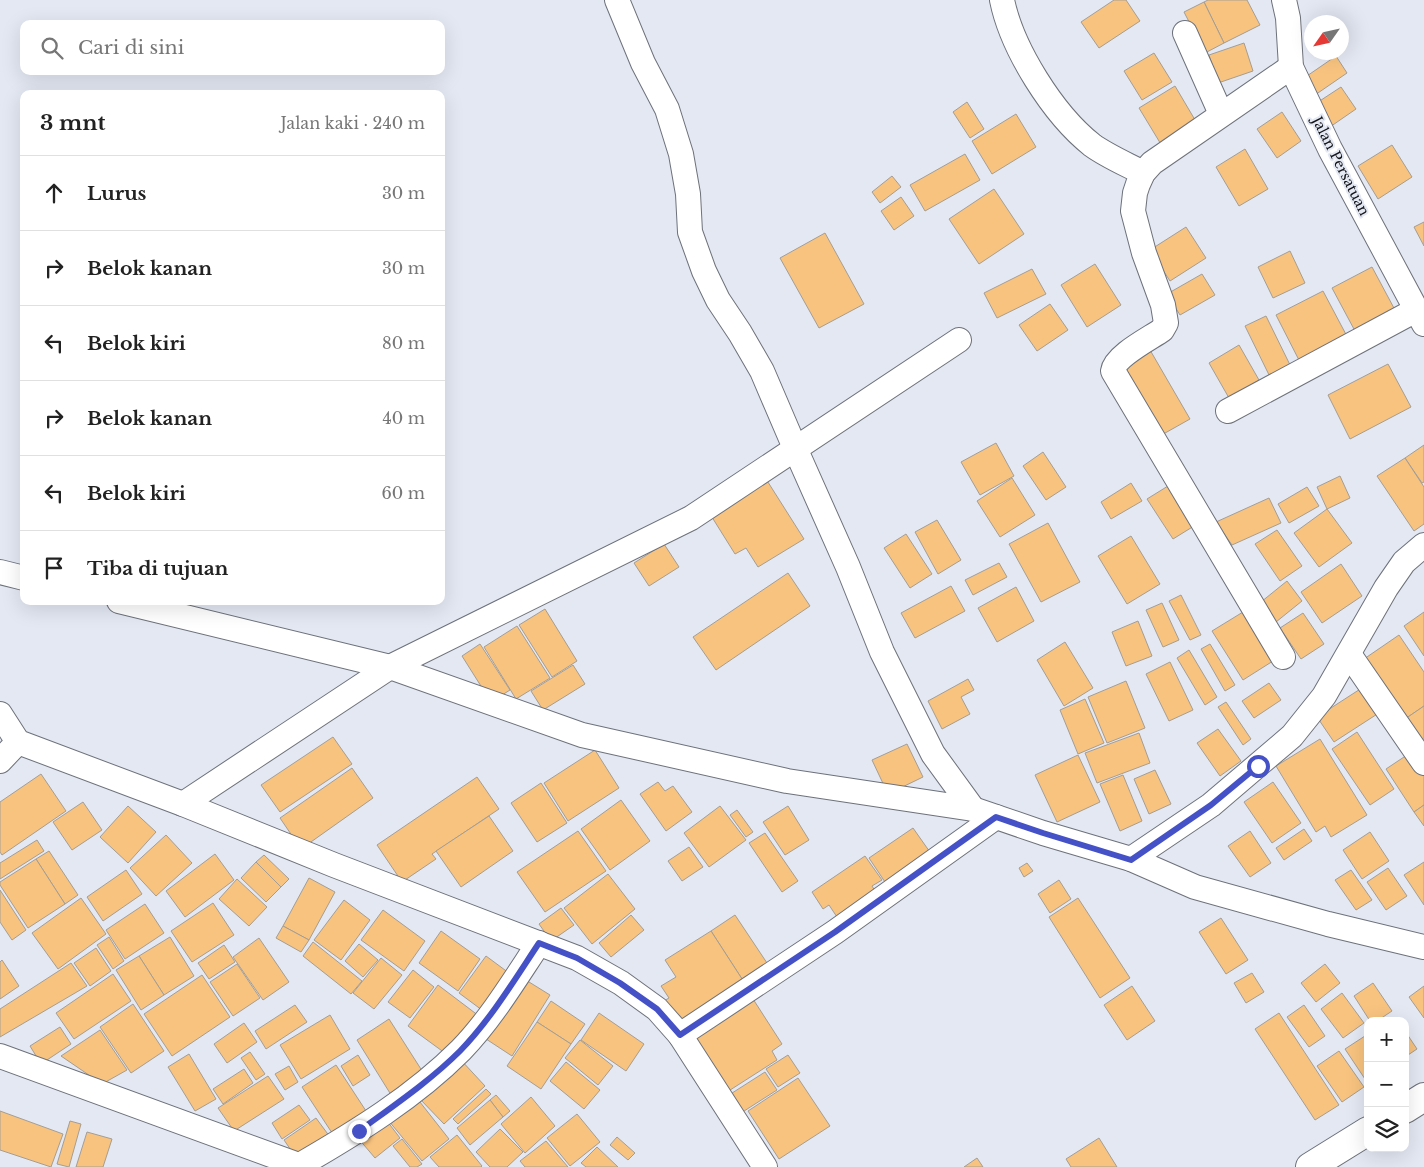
<!DOCTYPE html>
<html lang="id">
<meta charset="utf-8">
<style>
body{margin:0;font-family:"Libre Baskerville",serif;background:#f2f2f2;color:#222}
.controls{position:absolute;right:15px;bottom:15px;display:grid;overflow:hidden;border-radius:10px;box-shadow:0 5px 20px #0002}
.controls button{width:45px;height:45px;display:grid;place-items:center;padding:0;border:0;border-bottom:1px solid #e0e0e0;background:#fff;color:#222;font:25px sans-serif}
.compass{position:absolute;left:1304px;top:15px;width:45px;height:45px;border-radius:50%;background:#fff;box-shadow:0 5px 20px #0002;rotate:236deg}
.stop{position:absolute;width:15px;height:15px;margin:-11px;border:4px solid #4551c6;border-radius:50%;background:#fff}
.stop.end{background:#4551c6;border-color:#fff;box-shadow:0 1px 5px #0008}
.list{margin:0;padding:0;list-style:none}
h2{display:flex;justify-content:space-between;align-items:center;height:65px;margin:0;padding:0 20px;font-size:21px}
h2 small{font-size:16px;font-weight:400;color:#767676}
.list li{display:grid;grid-template-columns:32px 1fr auto;gap:15px;align-items:center;box-sizing:border-box;height:75px;padding:0 20px;border-top:1px solid #e0e0e0}
.list b{display:block;font-size:19px;white-space:nowrap}
.list em{font-size:16px;font-style:normal;color:#767676}
.icon{flex:none;width:28px;height:28px;fill:none;stroke:currentColor;stroke-width:2;stroke-linecap:round;stroke-linejoin:round}
.map{position:relative;flex:none;width:1424px;height:1167px;overflow:hidden}
.search{position:absolute;background:#fff;box-shadow:0 5px 20px #0002;left:20px;top:20px;width:425px;height:55px;display:flex;align-items:center;gap:12px;box-sizing:border-box;padding:0 18px;border-radius:10px;color:#767676;font-size:19px}
.panel{position:absolute;background:#fff;box-shadow:0 5px 20px #0002;left:20px;top:90px;width:425px;height:515px;border-radius:10px}
.map>svg:first-child{display:block}
</style>
<div class="map">
<svg width="1424" height="1167" viewBox="0 0 1424 1167">
<rect width="100%" height="100%" fill="#e3e8f3"/>
<g fill="#f8c37f" stroke="#a49d94">
<polygon points="1114,0 1126,0 1140,21 1099,48 1081,22"/>
<polygon points="1208,0 1247,0 1260,25 1224,43 1204,2"/>
<polygon points="1204,2 1224,43 1205,53 1184,12"/>
<polygon points="1244,43 1253,71 1218,83 1209,55"/>
<polygon points="1154,53 1172,82 1142,100 1124,71"/>
<polygon points="1336,56 1347,73 1315,95 1304,78"/>
<polygon points="1175,86 1198,125 1162,146 1139,108"/>
<polygon points="1341,87 1356,109 1327,129 1312,106"/>
<polygon points="967,102 984,129 970,138 953,112"/>
<polygon points="1282,112 1301,141 1277,158 1257,129"/>
<polygon points="1016,114 1036,147 992,174 972,141"/>
<polygon points="1392,145 1412,177 1378,199 1358,166"/>
<polygon points="1245,149 1268,189 1239,206 1216,167"/>
<polygon points="965,154 980,180 925,211 910,185"/>
<polygon points="892,176 901,187 880,203 872,192"/>
<polygon points="994,189 1024,234 979,264 949,219"/>
<polygon points="901,197 914,216 894,230 881,211"/>
<polygon points="1424,222 1424,246 1414,227"/>
<polygon points="1186,227 1206,258 1170,281 1150,250"/>
<polygon points="825,233 864,304 819,328 780,258"/>
<polygon points="1290,251 1305,283 1273,298 1258,267"/>
<polygon points="1095,264 1121,305 1087,327 1061,285"/>
<polygon points="1372,267 1395,310 1355,331 1332,288"/>
<polygon points="1032,269 1046,294 997,318 984,293"/>
<polygon points="1202,274 1215,295 1180,315 1167,294"/>
<polygon points="1323,291 1350,342 1302,366 1276,315"/>
<polygon points="1050,304 1068,330 1037,351 1019,325"/>
<polygon points="1266,316 1293,371 1272,381 1245,326"/>
<polygon points="1239,345 1259,380 1229,398 1209,363"/>
<polygon points="1150,350 1190,419 1158,437 1119,368"/>
<polygon points="1388,364 1411,407 1350,439 1328,395"/>
<polygon points="996,443 1014,476 980,495 961,462"/>
<polygon points="1424,445 1424,482 1422,483 1405,458"/>
<polygon points="1043,452 1066,487 1046,500 1023,466"/>
<polygon points="1405,458 1424,487 1424,524 1414,531 1377,476"/>
<polygon points="1340,476 1350,498 1327,509 1317,487"/>
<polygon points="1012,478 1035,515 1000,537 977,501"/>
<polygon points="766,479 804,539 758,567 746,548 735,554 710,514"/>
<polygon points="1131,483 1142,501 1111,519 1101,502"/>
<polygon points="1168,486 1194,526 1173,539 1147,499"/>
<polygon points="1307,487 1319,506 1289,523 1278,504"/>
<polygon points="1269,498 1281,523 1232,545 1216,522"/>
<polygon points="1327,509 1352,543 1319,567 1294,533"/>
<polygon points="937,520 961,560 938,574 915,532"/>
<polygon points="1048,523 1080,582 1041,602 1009,544"/>
<polygon points="1277,530 1302,566 1280,581 1255,544"/>
<polygon points="906,534 932,574 910,588 884,548"/>
<polygon points="1131,536 1160,584 1127,604 1098,556"/>
<polygon points="664,544 679,567 649,586 634,563"/>
<polygon points="999,563 1007,577 973,595 965,580"/>
<polygon points="1341,564 1362,596 1322,623 1301,592"/>
<polygon points="788,573 810,606 716,670 693,637"/>
<polygon points="1287,581 1302,601 1276,622 1261,602"/>
<polygon points="951,586 965,611 915,638 901,613"/>
<polygon points="1016,587 1034,621 997,642 978,608"/>
<polygon points="1181,595 1201,635 1190,640 1169,601"/>
<polygon points="1162,603 1179,640 1163,647 1146,610"/>
<polygon points="545,609 577,661 552,677 519,625"/>
<polygon points="1243,612 1273,661 1243,680 1212,631"/>
<polygon points="1424,612 1424,656 1404,626"/>
<polygon points="1303,613 1324,644 1301,659 1280,628"/>
<polygon points="1138,621 1152,656 1126,666 1112,632"/>
<polygon points="517,626 550,678 516,699 484,647"/>
<polygon points="1399,635 1424,672 1424,706 1405,719 1364,659"/>
<polygon points="1065,642 1093,688 1064,706 1037,660"/>
<polygon points="480,644 510,690 491,702 462,656"/>
<polygon points="1210,644 1235,685 1225,691 1201,649"/>
<polygon points="1189,650 1217,697 1205,705 1177,658"/>
<polygon points="1170,662 1193,710 1169,721 1146,674"/>
<polygon points="573,665 585,684 543,710 531,691"/>
<polygon points="968,679 974,690 961,697 970,714 942,729 928,701"/>
<polygon points="1126,681 1145,728 1107,743 1088,697"/>
<polygon points="1269,683 1281,700 1254,718 1242,701"/>
<polygon points="1368,684 1385,709 1334,742 1317,717"/>
<polygon points="1085,699 1104,743 1078,754 1060,710"/>
<polygon points="1226,702 1251,739 1243,745 1218,707"/>
<polygon points="1424,706 1424,747 1405,719"/>
<polygon points="1218,729 1241,761 1220,776 1197,743"/>
<polygon points="1357,732 1394,789 1370,805 1332,749"/>
<polygon points="1139,733 1150,763 1097,783 1085,753"/>
<polygon points="333,737 352,764 280,812 261,785"/>
<polygon points="1320,739 1367,815 1331,837 1325,826 1316,832 1276,766"/>
<polygon points="907,744 923,777 888,794 872,760"/>
<polygon points="595,750 619,788 568,821 544,783"/>
<polygon points="1410,753 1424,774 1424,805 1414,812 1386,769"/>
<polygon points="1078,755 1100,802 1057,822 1035,775"/>
<polygon points="352,768 373,798 301,849 280,818"/>
<polygon points="1155,770 1171,804 1149,814 1134,779"/>
<polygon points="41,774 66,811 2,855 0,852 0,802"/>
<polygon points="1123,775 1142,821 1120,831 1100,784"/>
<polygon points="477,777 499,809 432,854 436,859 402,882 377,845"/>
<polygon points="658,782 665,791 673,786 692,812 666,831 640,794"/>
<polygon points="1273,782 1301,823 1272,843 1244,802"/>
<polygon points="541,783 567,823 537,842 511,803"/>
<polygon points="621,800 650,841 610,870 581,829"/>
<polygon points="83,802 102,830 72,850 53,822"/>
<polygon points="1424,805 1424,826 1414,812"/>
<polygon points="128,806 156,832 128,863 100,837"/>
<polygon points="720,806 746,840 709,867 684,833"/>
<polygon points="788,806 809,840 785,855 763,822"/>
<polygon points="737,810 753,832 746,837 730,815"/>
<polygon points="489,816 513,851 461,887 436,851"/>
<polygon points="913,828 932,855 887,885 869,858"/>
<polygon points="1304,829 1312,841 1284,860 1276,848"/>
<polygon points="578,831 606,871 545,912 517,872"/>
<polygon points="1250,831 1271,863 1250,877 1228,846"/>
<polygon points="1370,832 1389,861 1362,879 1343,850"/>
<polygon points="765,833 798,881 782,892 749,843"/>
<polygon points="166,835 192,863 156,896 130,868"/>
<polygon points="37,840 44,851 0,879 0,863"/>
<polygon points="689,847 703,867 682,881 668,861"/>
<polygon points="49,851 78,895 65,904 36,859"/>
<polygon points="215,854 234,880 185,917 166,891"/>
<polygon points="264,855 289,879 281,887 256,862"/>
<polygon points="865,856 882,880 872,886 875,891 837,917 829,905 823,909 812,892"/>
<polygon points="36,859 65,904 28,928 0,885 0,882"/>
<polygon points="256,862 281,887 266,902 241,878"/>
<polygon points="1424,862 1424,905 1404,875"/>
<polygon points="1027,863 1033,871 1024,877 1019,868"/>
<polygon points="1388,868 1407,896 1386,910 1367,882"/>
<polygon points="126,870 142,894 103,921 87,897"/>
<polygon points="1351,870 1372,900 1356,910 1335,880"/>
<polygon points="608,874 635,909 592,944 564,908"/>
<polygon points="309,878 335,892 309,940 283,926"/>
<polygon points="237,879 267,907 249,926 219,899"/>
<polygon points="1059,880 1071,899 1050,913 1038,894"/>
<polygon points="0,890 26,930 12,940 0,922"/>
<polygon points="81,898 106,934 58,969 32,933"/>
<polygon points="1078,898 1130,978 1100,998 1049,917"/>
<polygon points="344,900 370,920 341,960 314,940"/>
<polygon points="213,903 234,935 192,962 171,931"/>
<polygon points="145,904 164,933 125,959 106,930"/>
<polygon points="561,908 574,925 551,941 539,924"/>
<polygon points="383,910 425,941 404,971 361,940"/>
<polygon points="631,915 644,930 611,957 599,943"/>
<polygon points="735,915 769,966 744,982 711,931"/>
<polygon points="1221,918 1248,960 1226,974 1199,932"/>
<polygon points="283,926 309,940 301,952 276,938"/>
<polygon points="441,931 480,959 458,991 419,963"/>
<polygon points="711,931 744,982 678,1026 662,1002 669,998 661,986 676,977 665,960"/>
<polygon points="109,937 124,961 113,969 97,945"/>
<polygon points="170,937 194,976 164,995 139,956"/>
<polygon points="259,938 289,982 263,1000 233,957"/>
<polygon points="313,942 362,981 351,994 303,956"/>
<polygon points="359,944 378,960 363,977 345,961"/>
<polygon points="224,945 235,962 209,979 198,963"/>
<polygon points="96,948 111,971 90,986 74,963"/>
<polygon points="139,956 164,995 141,1010 116,970"/>
<polygon points="486,956 513,976 486,1013 459,993"/>
<polygon points="381,958 402,975 374,1009 353,993"/>
<polygon points="2,960 19,986 0,999 0,962"/>
<polygon points="71,963 87,986 0,1037 0,1009"/>
<polygon points="237,964 260,998 233,1016 210,982"/>
<polygon points="1325,964 1340,983 1316,1002 1301,983"/>
<polygon points="413,970 434,987 410,1018 388,1002"/>
<polygon points="1252,973 1264,992 1246,1003 1234,983"/>
<polygon points="113,974 131,1001 74,1039 56,1013"/>
<polygon points="202,975 230,1017 172,1056 144,1014"/>
<polygon points="521,977 550,995 512,1056 483,1037"/>
<polygon points="1373,983 1392,1011 1377,1021 1370,1021 1354,996"/>
<polygon points="438,985 479,1016 449,1056 408,1026"/>
<polygon points="1132,986 1155,1021 1127,1040 1104,1005"/>
<polygon points="1424,986 1424,1018 1409,997"/>
<polygon points="1342,993 1364,1023 1343,1038 1321,1009"/>
<polygon points="753,999 782,1044 772,1051 777,1060 727,1092 692,1037"/>
<polygon points="551,1001 585,1024 571,1044 537,1022"/>
<polygon points="133,1004 164,1051 131,1073 100,1027"/>
<polygon points="295,1005 307,1022 266,1049 255,1031"/>
<polygon points="1304,1005 1325,1036 1309,1047 1287,1017"/>
<polygon points="599,1013 644,1044 626,1071 581,1040"/>
<polygon points="1279,1013 1339,1105 1315,1120 1255,1029"/>
<polygon points="330,1015 350,1049 301,1079 280,1045"/>
<polygon points="389,1019 426,1077 393,1098 357,1040"/>
<polygon points="537,1022 571,1044 541,1089 507,1066"/>
<polygon points="244,1023 257,1042 227,1063 214,1044"/>
<polygon points="60,1027 71,1044 41,1064 30,1046"/>
<polygon points="100,1030 127,1070 102,1084 61,1056"/>
<polygon points="1405,1031 1417,1049 1405,1057"/>
<polygon points="1368,1034 1368,1081 1367,1082 1345,1049"/>
<polygon points="580,1040 613,1066 598,1085 565,1058"/>
<polygon points="1339,1051 1364,1087 1342,1102 1317,1066"/>
<polygon points="250,1052 265,1074 256,1080 241,1058"/>
<polygon points="189,1054 216,1099 195,1111 168,1067"/>
<polygon points="358,1055 370,1075 353,1086 341,1066"/>
<polygon points="788,1055 800,1073 778,1087 766,1069"/>
<polygon points="460,1059 485,1086 444,1124 419,1098"/>
<polygon points="566,1062 600,1090 584,1109 550,1081"/>
<polygon points="336,1065 368,1114 334,1136 302,1087"/>
<polygon points="289,1066 298,1082 285,1090 275,1074"/>
<polygon points="244,1069 253,1083 223,1104 213,1089"/>
<polygon points="765,1072 777,1090 741,1113 729,1095"/>
<polygon points="268,1076 284,1099 234,1131 218,1108"/>
<polygon points="798,1078 830,1126 779,1159 748,1111"/>
<polygon points="486,1089 491,1094 458,1124 453,1119"/>
<polygon points="496,1095 510,1111 503,1117 490,1100"/>
<polygon points="416,1097 449,1139 422,1161 388,1120"/>
<polygon points="531,1097 555,1126 525,1153 501,1124"/>
<polygon points="490,1100 503,1117 470,1145 457,1128"/>
<polygon points="299,1105 310,1120 282,1139 272,1123"/>
<polygon points="0,1111 63,1134 51,1167 0,1150"/>
<polygon points="577,1114 600,1142 570,1166 547,1138"/>
<polygon points="384,1117 400,1138 375,1158 358,1138"/>
<polygon points="316,1118 330,1137 297,1159 284,1140"/>
<polygon points="70,1121 81,1124 69,1167 57,1164"/>
<polygon points="500,1129 523,1152 507,1167 490,1167 476,1152"/>
<polygon points="87,1132 112,1139 103,1167 76,1167"/>
<polygon points="457,1135 482,1166 481,1167 439,1167 430,1157"/>
<polygon points="617,1137 635,1153 628,1160 610,1145"/>
<polygon points="1099,1138 1117,1167 1071,1167 1066,1159"/>
<polygon points="402,1139 422,1164 417,1167 410,1167 393,1146"/>
<polygon points="546,1141 568,1167 525,1167 520,1161"/>
<polygon points="597,1147 618,1167 586,1167 581,1163"/>
<polygon points="977,1158 983,1167 964,1167"/>
</g>
<g fill="none" stroke-linecap="round" stroke-linejoin="round">
<defs>
<g id="minor">
<polyline points="617,0 643,63 667,109 681,154 688,194 690,232 704,271 718,300 740,333 762,371 795,448 848,567 882,652 933,754 973,809"/>
<path d="M1002,0C1012,49 1053,114 1092,145C1107,156 1126,164 1143,173"/>
<polyline points="1284,0 1288,18 1291,67 1330,149 1424,324"/>
<polyline points="1185,33 1221,114"/>
<polyline points="1228,411 1416,310"/>
<polyline points="0,572 24,578"/>
<polyline points="119,601 390,667 582,735 787,781 973,809 1043,833 1131,859 1195,887 1328,924 1424,947"/>
<polyline points="1349,654 1424,763"/>
<path d="M1283,657L1113,371C1115,356 1149,339 1162,330L1166,323L1163,305L1144,253L1133,211L1135,193L1138,184L1143,173L1152,163L1291,67"/>
<polyline points="0,714 18,742 183,804 334,865 577,958 621,983 657,1009 680,1035 765,1167"/>
<polyline points="0,761 18,742"/>
<polyline points="183,804 390,667 691,518 959,340"/>
<polyline points="1131,859 1211,805 1292,736 1324,696 1386,588 1404,562 1424,545"/>
<polyline points="680,1035 835,932 996,817"/>
<polyline points="0,1056 304,1167"/>
<path d="M300,1165C357,1132 414,1097 461,1050C491,1019 515,979 539,943"/>
</g>
<g id="tertiary">
<polyline points="1405,1109 1424,1097"/>
<polyline points="1310,1167 1368,1131"/>
</g>
</defs>
<use href="#minor" stroke="#6d717a" stroke-width="26"/>
<use href="#tertiary" stroke="#6d717a" stroke-width="30"/>
<use href="#minor" stroke="#fff" stroke-width="24"/>
<use href="#tertiary" stroke="#fff" stroke-width="28"/>
</g>
<g fill="none" stroke-linecap="round" stroke-linejoin="round">
<path stroke="#4551c6" stroke-width="6" d="M359,1131C393,1106 430,1081 460,1051C491,1019 515,979 539,943L577,958L620,983L657,1009L680,1035L835,932L996,817L1043,833L1131,860L1211,805L1258,766"/>
</g>
<g text-anchor="middle" stroke-width="4" stroke-linejoin="round" paint-order="stroke">
<g font-size="14" fill="#101215" stroke="#e3e8f3">
<text transform="translate(1341 166) rotate(63)" y="5">Jalan Persatuan</text>
</g>
</g>
</svg>
<div class="controls">
<button>+</button>
<button>−</button>
<button><svg class="icon" aria-label="layers" viewBox="0 0 24 24"><path d="M12 4l9 5-9 5-9-5zM3 14l9 5 9-5"/></svg></button>
</div>
<svg class="compass" viewBox="-18 -18 36 36"><path d="M0-13l5 13h-10z" fill="#e53935"/><path d="M0 13l5-13h-10z" fill="#767676"/></svg>
<div class="stop" style="left:1258px;top:766px"></div>
<div class="stop end" style="left:359px;top:1131px"></div>
<div class="search"><svg class="icon" aria-label="search" viewBox="0 0 24 24"><circle cx="10" cy="10" r="6"/><path d="M15 15l6 6"/></svg>Cari di sini</div>
<section class="panel">
<h2>3 mnt<small>Jalan kaki · 240 m</small></h2>
<ul class="list">
<li><svg class="icon" aria-label="ahead" viewBox="0 0 24 24"><path d="M12 20V5M6 11l6-6 6 6"/></svg><div><b>Lurus</b></div><em>30 m</em></li>
<li><svg class="icon" aria-label="right" viewBox="0 0 24 24"><path d="M7 20v-9h11M14 6l5 5-5 5"/></svg><div><b>Belok kanan</b></div><em>30 m</em></li>
<li><svg class="icon" aria-label="left" viewBox="0 0 24 24"><path d="M17 20v-9H6M10 6l-5 5 5 5"/></svg><div><b>Belok kiri</b></div><em>80 m</em></li>
<li><svg class="icon" aria-label="right" viewBox="0 0 24 24"><path d="M7 20v-9h11M14 6l5 5-5 5"/></svg><div><b>Belok kanan</b></div><em>40 m</em></li>
<li><svg class="icon" aria-label="left" viewBox="0 0 24 24"><path d="M17 20v-9H6M10 6l-5 5 5 5"/></svg><div><b>Belok kiri</b></div><em>60 m</em></li>
<li><svg class="icon" aria-label="arrive" viewBox="0 0 24 24"><path d="M6 21V4h12l-3 4 3 4H6"/></svg><div><b>Tiba di tujuan</b></div></li>
</ul>
</section>
</div>
